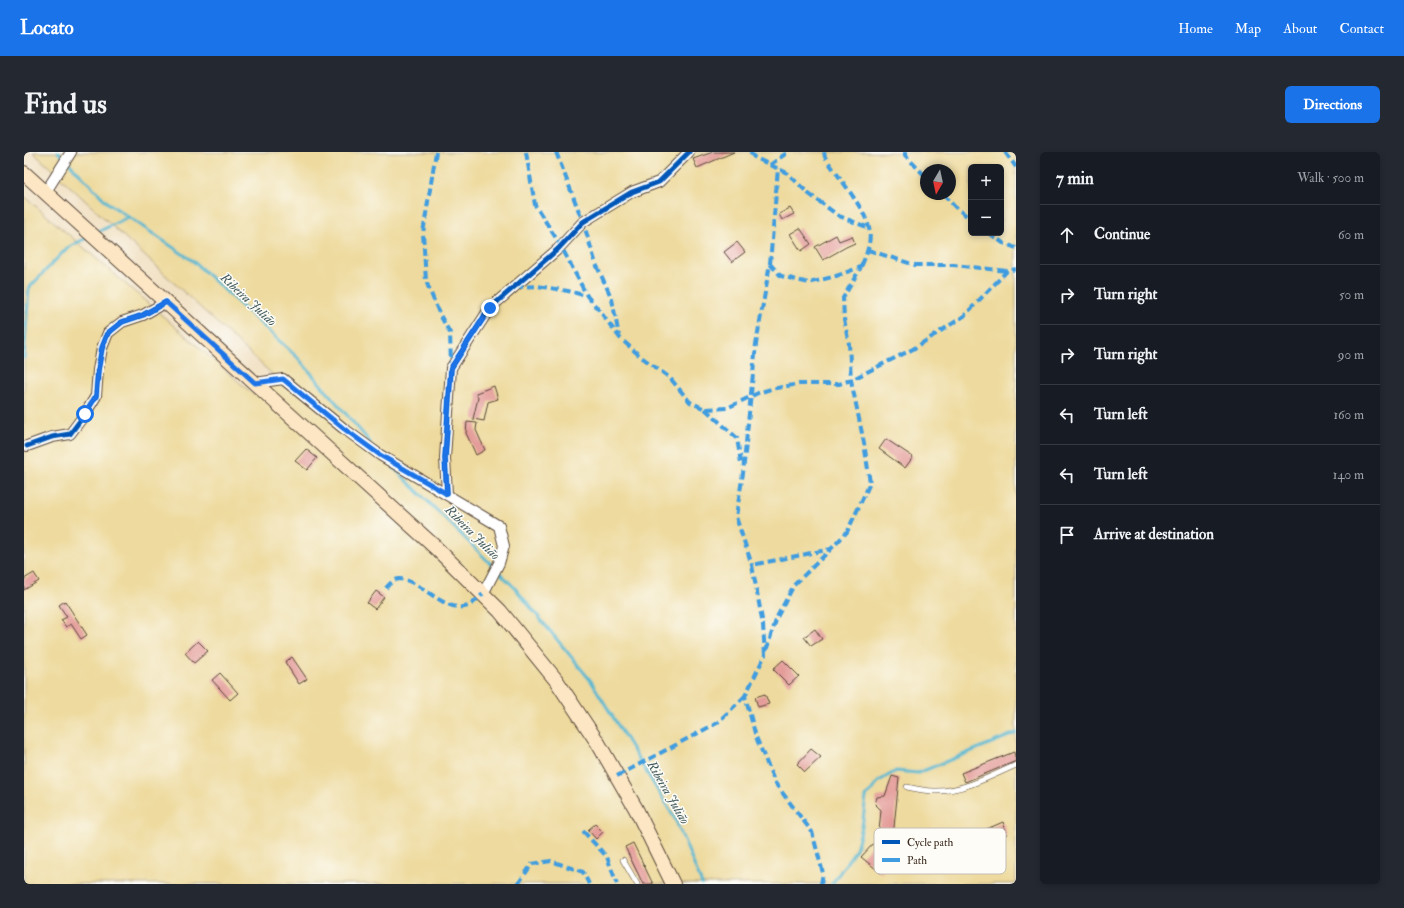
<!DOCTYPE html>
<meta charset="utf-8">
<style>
body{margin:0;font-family:"IM FELL Double Pica",serif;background:#242831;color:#f1f3f6}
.controls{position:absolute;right:12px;top:12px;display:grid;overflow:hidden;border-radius:6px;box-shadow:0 2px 6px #0003}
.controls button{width:36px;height:36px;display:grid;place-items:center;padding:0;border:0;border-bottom:1px solid #363941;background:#171b24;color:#f1f3f6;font:20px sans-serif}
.compass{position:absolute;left:896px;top:12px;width:36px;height:36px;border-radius:50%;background:#171b24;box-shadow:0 2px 6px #0003;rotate:189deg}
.stop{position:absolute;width:12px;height:12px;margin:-9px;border:3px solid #1a73e8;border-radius:50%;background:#fff}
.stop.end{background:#1a73e8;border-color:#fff;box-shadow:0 1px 4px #0008}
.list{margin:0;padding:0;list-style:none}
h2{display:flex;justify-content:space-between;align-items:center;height:52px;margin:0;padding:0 16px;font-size:17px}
h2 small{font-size:13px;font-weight:400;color:#9ea1a6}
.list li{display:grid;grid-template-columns:26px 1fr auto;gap:12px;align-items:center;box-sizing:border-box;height:60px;padding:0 16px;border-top:1px solid #363941}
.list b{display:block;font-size:15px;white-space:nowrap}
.list em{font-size:13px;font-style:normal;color:#9ea1a6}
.icon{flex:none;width:22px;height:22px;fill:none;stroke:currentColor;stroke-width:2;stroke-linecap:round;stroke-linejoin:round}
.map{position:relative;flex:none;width:992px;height:732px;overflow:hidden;border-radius:6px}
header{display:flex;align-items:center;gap:24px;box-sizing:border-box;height:56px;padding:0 20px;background:#1a73e8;color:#fff}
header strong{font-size:19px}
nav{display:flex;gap:22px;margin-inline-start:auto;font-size:14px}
.intro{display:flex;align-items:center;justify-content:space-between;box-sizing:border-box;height:96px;padding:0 24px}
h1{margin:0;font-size:28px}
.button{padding:10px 18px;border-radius:6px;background:#1a73e8;color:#fff;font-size:14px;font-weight:700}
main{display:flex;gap:24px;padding:0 24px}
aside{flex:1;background:#171b24;border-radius:6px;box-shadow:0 2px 6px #0003}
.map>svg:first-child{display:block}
</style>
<header>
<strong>Locato</strong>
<nav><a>Home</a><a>Map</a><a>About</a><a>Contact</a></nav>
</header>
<div class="intro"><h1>Find us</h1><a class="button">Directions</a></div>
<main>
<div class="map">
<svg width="992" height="732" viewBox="0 0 992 732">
<rect width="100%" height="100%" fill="#fdfcf7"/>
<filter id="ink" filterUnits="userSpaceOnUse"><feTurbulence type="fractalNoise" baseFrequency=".025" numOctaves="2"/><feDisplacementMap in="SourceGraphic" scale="8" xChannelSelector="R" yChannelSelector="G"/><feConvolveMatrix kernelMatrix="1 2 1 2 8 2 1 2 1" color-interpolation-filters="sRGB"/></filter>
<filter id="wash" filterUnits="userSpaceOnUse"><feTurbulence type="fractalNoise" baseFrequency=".012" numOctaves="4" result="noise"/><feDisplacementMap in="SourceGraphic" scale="16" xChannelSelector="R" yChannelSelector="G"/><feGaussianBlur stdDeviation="0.9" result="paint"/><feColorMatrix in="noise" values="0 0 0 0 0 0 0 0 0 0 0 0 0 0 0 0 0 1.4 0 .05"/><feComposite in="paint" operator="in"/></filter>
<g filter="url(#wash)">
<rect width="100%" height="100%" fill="#f1e0c2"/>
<path fill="#eeda9e" stroke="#94825e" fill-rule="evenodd" d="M9,0H992V732H0V44L230,243L249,223ZM947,15H977V81H947ZM902,18H926V42H902Z"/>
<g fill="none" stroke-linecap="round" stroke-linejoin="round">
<g stroke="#53b7d1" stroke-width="3">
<polyline points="34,0 84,51 169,109 274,206 346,290"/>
<polyline points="72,81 104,65"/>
<polyline points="0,206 5,136 43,96 64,85"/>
<polyline points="370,316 470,415"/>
<polyline points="474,419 490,435 567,529 651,667 678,732"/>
<polyline points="808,732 832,697 838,675 842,645 855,629 872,619 894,621 992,581"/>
</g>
</g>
<g id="blocks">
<g fill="#e49d9a">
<polygon points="689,0 710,0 673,16 669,7"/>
<polygon points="766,56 770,62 758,68 755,62"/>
<polygon points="776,76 787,92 777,99 766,82"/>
<polygon points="812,83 815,89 828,84 831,91 822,95 799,108 791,95"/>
<polygon points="713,90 721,100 708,110 700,100"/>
<polygon points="470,234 474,247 464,250 460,269 449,267 454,246 452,241"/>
<polygon points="443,270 453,271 452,278 461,298 452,303 442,281"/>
<polygon points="862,287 889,305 881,316 855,297"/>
<polygon points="282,297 293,306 283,318 271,309"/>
<polygon points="10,421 15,429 0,438 0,427"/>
<polygon points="352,439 360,445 351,457 343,451"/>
<polygon points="41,449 63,483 57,487 47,472 42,475 37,468 43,465 35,453"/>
<polygon points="791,477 798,487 787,494 780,485"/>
<polygon points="174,489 184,499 170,511 161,501"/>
<polygon points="268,505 283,527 275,532 261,510"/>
<polygon points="759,508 775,524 765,533 749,517"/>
<polygon points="196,521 214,541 206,548 188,528"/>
<polygon points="741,542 745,552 734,555 731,545"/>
<polygon points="787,597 797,605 781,620 773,612"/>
<polygon points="990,600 992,609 968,619 941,630 937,621"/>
<polygon points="868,624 875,626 869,685 855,679 857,658 851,652 853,645 861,644"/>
<polygon points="979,670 983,682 919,707 914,698"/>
<polygon points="571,672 579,680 572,687 564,678"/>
<polygon points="609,691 629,732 619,732 601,695"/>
<polygon points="850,691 869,707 857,721 837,705"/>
</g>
</g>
</g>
<g filter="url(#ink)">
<use href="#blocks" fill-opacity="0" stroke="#564537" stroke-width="1"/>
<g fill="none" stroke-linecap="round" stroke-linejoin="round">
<defs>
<g id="lane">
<path d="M883,635C892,637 901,639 910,639C937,640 968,624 992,613"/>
<polyline points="599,708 613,732"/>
</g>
<g id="street">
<polyline points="21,41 47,0"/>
<polyline points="231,231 259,227 319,276 356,303 475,374 480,394 475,411 459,442"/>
<polyline points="3,294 28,285 46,282 61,262 72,244 74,218 78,196 84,181 98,170 119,163 142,150"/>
<polyline points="423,342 421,306 427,216 466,156 534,97 559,70 608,40 635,30 665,0"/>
</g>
<polyline id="secondary" points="0,21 411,395 476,459 532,528 574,591 612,657 649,732"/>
</defs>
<use href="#lane" stroke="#564537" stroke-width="6"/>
<use href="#street" stroke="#564537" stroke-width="12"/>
<use href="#secondary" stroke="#564537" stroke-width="16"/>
<use href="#lane" stroke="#fff" stroke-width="5"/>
<use href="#street" stroke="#fff" stroke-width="10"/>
<use href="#secondary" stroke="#fce6c4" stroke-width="14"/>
<g stroke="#3f9ce0" stroke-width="4" stroke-dasharray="8 4" stroke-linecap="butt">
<polyline points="412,0 399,81 402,129 415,161 426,181 427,213"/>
<polyline points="502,0 511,53 537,94 563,144"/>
<polyline points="532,0 559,70 572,112 588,147 595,184"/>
<polyline points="726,0 730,5 763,21 785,42 815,64 845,76"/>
<path d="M800,0L801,5C812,22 842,58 845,76C848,90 842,103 837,115"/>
<polyline points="881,0 881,3 902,25"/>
<polyline points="981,0 992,15"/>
<polyline points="746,13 764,0"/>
<polyline points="919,42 931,55 947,67"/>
<polyline points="965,81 979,91 992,96"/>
<polyline points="844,98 891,113 930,113 983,119"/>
<polyline points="746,112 754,16"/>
<polyline points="491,135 514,134 544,139 563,144 575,158 596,186 616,204 646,226 666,250 681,257 703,256 734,241 747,237 775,232 815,232 827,228 825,192 820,167 819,146 837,115 812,124 785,131 757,124 746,112 732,192 719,321 712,365 728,413"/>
<polyline points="681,257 713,286 717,311"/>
<path d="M362,436C365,432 369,428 375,427C396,427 421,462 444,454C449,452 455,445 459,442"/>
<polyline points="742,499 753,465 770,433 806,398"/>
<polyline points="593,624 693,571 721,544"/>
<polyline points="559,679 583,705 593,732"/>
<polyline points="494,732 508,712 527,709 559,720 565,732"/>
<polyline points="797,732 799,721 788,680 751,631 732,585 721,544 741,503 739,473 728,413 807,397 823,380 846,331 840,291 827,228 889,197 940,164 983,119 992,117"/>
</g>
<defs>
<g id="cycleway">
<polyline points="3,294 28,285 46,282 61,262 72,244 74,218 78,196 84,181 98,170 119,163 142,150"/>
<polyline points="423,342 421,306 427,216 466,156 534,97 559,70 608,40 635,30 665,0"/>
</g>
</defs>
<use href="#cycleway" stroke="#fdfcf7" stroke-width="8"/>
<use href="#cycleway" stroke="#0057b8" stroke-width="5"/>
</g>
</g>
<g fill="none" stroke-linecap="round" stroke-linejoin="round" filter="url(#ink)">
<polyline stroke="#1a73e8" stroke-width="5" points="61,262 72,244 74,218 78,196 84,181 98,170 119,163 142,150 231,231 259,227 319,276 356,303 423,342 421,306 427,216 466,156"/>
</g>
<g text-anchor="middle" stroke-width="3" stroke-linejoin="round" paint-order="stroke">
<g font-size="13" font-style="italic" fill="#435b5d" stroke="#fdfcf7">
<text transform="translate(225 147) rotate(43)" y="5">Ribeira Julião</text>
<text transform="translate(449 380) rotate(45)" y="5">Ribeira Julião</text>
<text transform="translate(645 640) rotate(60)" y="5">Ribeira Julião</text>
</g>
</g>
<rect x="850" y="676" width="132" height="46" rx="6" fill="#fdfcf7" stroke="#c3bdb6" stroke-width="1"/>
<rect x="858" y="688" width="18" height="4" fill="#0057b8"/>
<rect x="858" y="706" width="18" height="4" fill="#3f9ce0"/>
<g font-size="11" fill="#3b2a1e">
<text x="883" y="694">Cycle path</text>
<text x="883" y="712">Path</text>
</g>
</svg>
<div class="controls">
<button>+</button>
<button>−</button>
</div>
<svg class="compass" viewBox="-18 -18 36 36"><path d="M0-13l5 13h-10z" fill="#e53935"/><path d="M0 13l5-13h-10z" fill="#9ea1a6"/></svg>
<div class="stop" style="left:61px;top:262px"></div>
<div class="stop end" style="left:466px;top:156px"></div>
</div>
<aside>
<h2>7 min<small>Walk · 500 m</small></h2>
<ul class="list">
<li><svg class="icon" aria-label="ahead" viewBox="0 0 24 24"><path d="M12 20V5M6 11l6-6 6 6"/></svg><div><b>Continue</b></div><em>60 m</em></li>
<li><svg class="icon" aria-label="right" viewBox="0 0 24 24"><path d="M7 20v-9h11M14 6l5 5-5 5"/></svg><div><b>Turn right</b></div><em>50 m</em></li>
<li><svg class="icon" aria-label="right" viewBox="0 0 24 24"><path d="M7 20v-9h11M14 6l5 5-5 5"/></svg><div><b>Turn right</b></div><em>90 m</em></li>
<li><svg class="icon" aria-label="left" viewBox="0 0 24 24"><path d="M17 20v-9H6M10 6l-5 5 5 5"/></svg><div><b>Turn left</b></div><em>160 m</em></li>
<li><svg class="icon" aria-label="left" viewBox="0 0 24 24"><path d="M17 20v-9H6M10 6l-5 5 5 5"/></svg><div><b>Turn left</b></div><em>140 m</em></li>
<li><svg class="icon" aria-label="arrive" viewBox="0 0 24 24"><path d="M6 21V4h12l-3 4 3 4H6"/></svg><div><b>Arrive at destination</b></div></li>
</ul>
</aside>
</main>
